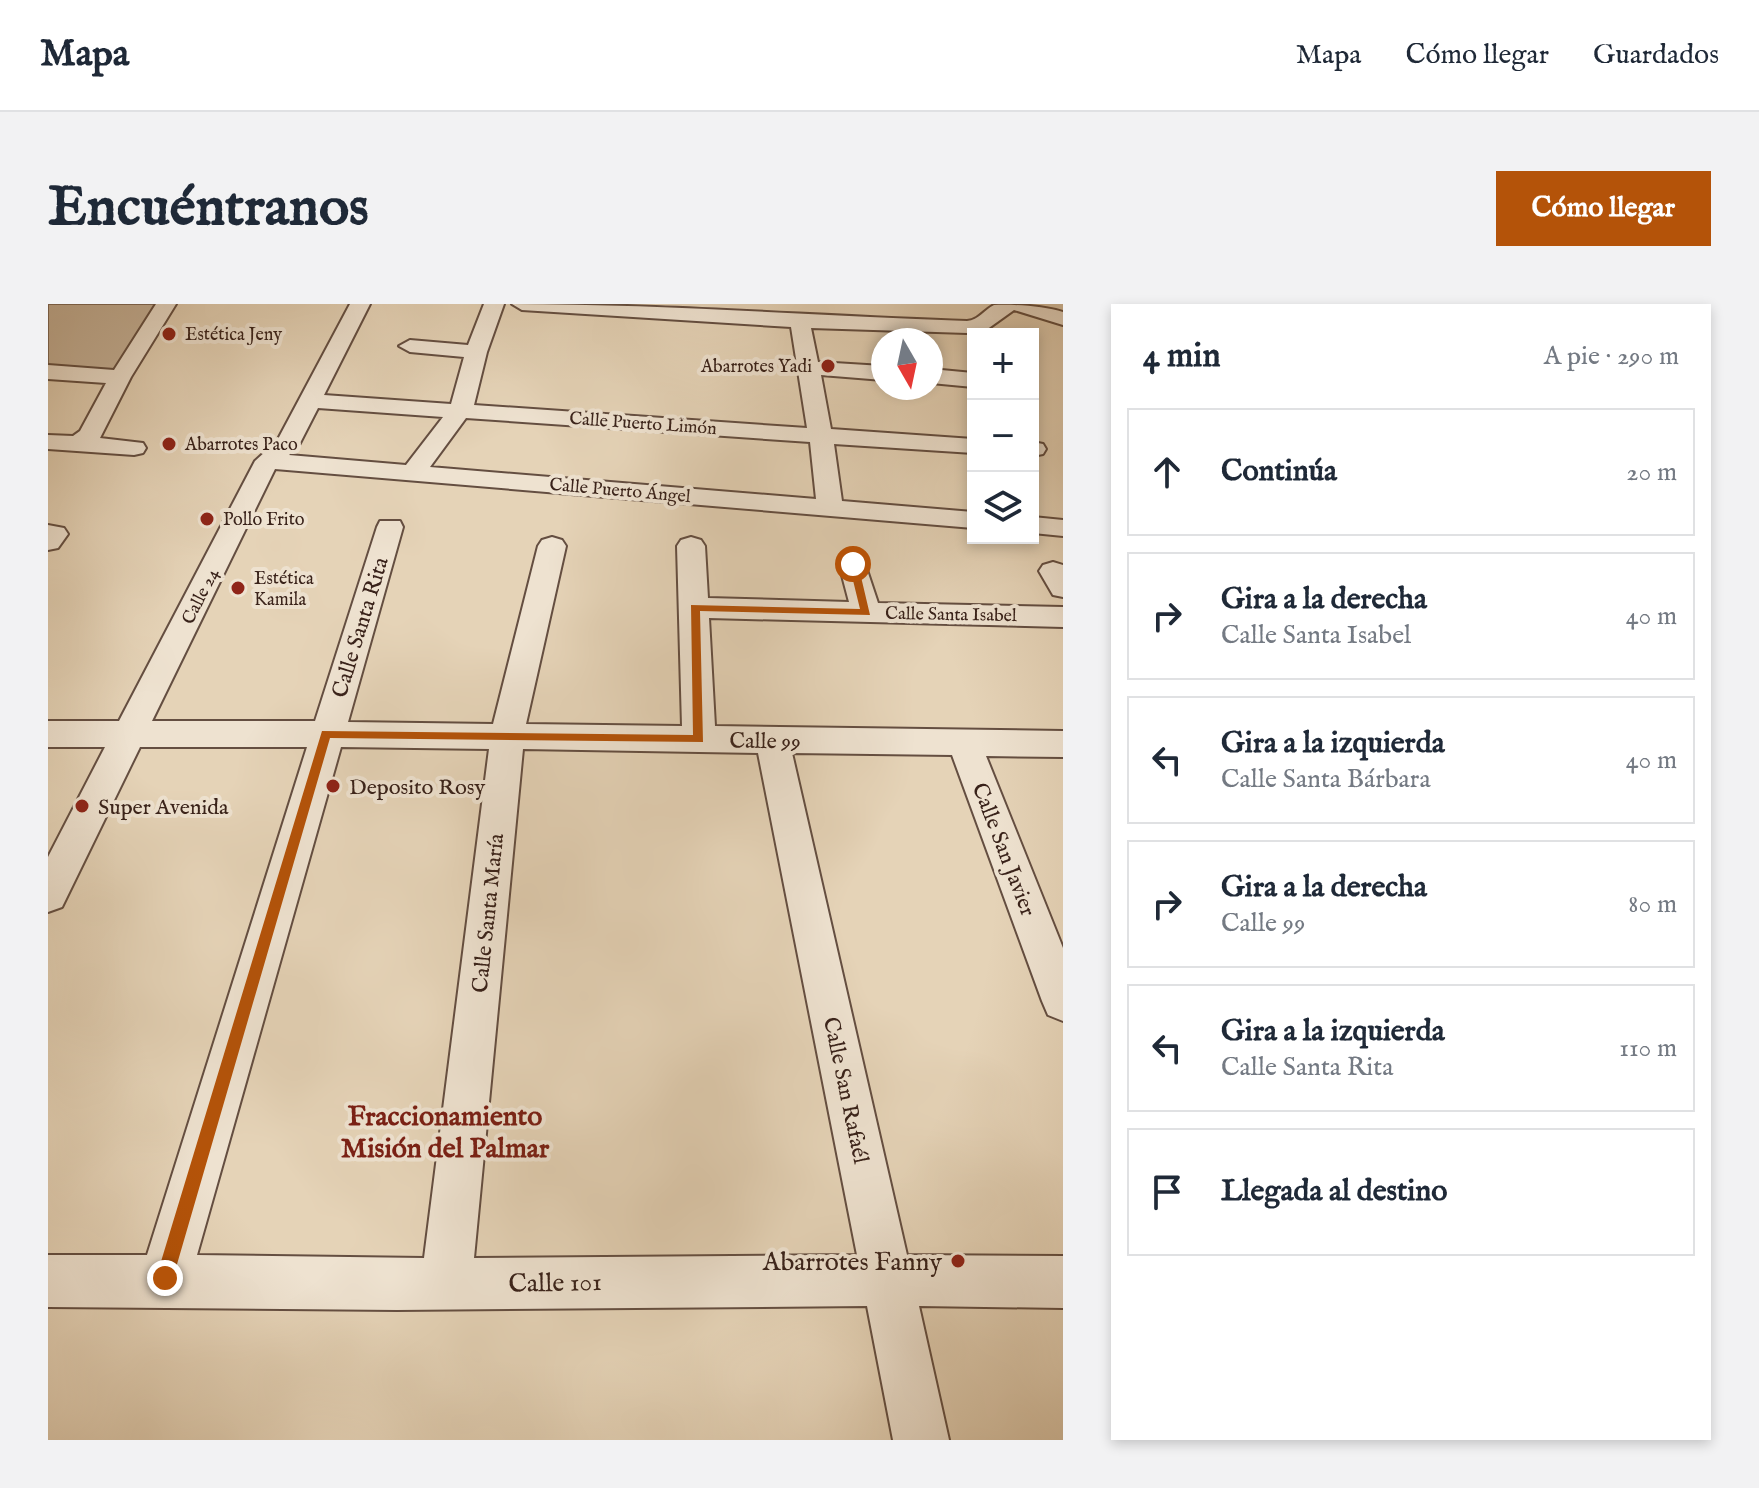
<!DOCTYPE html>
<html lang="es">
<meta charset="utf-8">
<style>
body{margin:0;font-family:"IM FELL English",serif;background:#f2f2f3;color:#1f2937}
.controls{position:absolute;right:24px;top:24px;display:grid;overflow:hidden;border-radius:0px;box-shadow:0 4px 12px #0003}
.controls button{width:72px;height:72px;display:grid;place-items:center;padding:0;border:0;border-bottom:2px solid #e0e1e3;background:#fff;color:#1f2937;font:40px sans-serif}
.compass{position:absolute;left:823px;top:24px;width:72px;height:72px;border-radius:50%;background:#fff;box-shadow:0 4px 12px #0003;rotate:171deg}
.stop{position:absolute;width:24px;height:24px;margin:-18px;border:6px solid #b45309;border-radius:50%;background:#fff}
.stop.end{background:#b45309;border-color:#fff;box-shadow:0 2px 8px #0008}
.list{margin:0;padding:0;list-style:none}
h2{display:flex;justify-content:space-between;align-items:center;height:104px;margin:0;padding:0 32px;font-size:34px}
h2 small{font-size:26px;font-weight:400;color:#747a83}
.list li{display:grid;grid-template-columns:52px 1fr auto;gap:24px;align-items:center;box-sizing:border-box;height:128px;margin:0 16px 16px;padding:0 16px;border:2px solid #e0e1e3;border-radius:0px}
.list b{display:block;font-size:30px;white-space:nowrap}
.list p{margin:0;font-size:26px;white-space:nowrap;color:#747a83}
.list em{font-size:26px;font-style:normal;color:#747a83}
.icon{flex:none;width:44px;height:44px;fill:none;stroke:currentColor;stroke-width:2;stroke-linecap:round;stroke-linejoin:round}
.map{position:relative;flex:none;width:1015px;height:1136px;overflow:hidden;border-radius:0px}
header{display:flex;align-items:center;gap:48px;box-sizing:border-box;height:112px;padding:0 40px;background:#fff;border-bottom:2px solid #e0e1e3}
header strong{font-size:38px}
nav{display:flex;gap:44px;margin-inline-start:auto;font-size:28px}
.intro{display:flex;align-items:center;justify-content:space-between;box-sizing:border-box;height:192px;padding:0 48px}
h1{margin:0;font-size:56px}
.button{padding:20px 36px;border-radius:0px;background:#b45309;color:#fff;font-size:28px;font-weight:700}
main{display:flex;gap:48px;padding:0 48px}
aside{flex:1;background:#fff;border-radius:0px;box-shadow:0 4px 12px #0003}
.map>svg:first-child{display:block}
</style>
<header>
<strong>Mapa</strong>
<nav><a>Mapa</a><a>Cómo llegar</a><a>Guardados</a></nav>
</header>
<div class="intro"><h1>Encuéntranos</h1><a class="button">Cómo llegar</a></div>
<main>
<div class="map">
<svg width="1015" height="1136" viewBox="0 0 1015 1136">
<rect width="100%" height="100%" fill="#e5d3b7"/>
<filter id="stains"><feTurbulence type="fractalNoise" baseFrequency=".0025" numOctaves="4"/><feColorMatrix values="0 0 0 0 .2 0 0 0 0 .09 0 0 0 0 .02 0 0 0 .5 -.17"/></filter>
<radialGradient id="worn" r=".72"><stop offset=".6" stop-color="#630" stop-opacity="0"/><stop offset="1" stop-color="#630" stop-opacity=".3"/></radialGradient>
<polygon fill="#c8b59c" stroke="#806c5b" stroke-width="2" points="0,0 118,0 72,73 0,68"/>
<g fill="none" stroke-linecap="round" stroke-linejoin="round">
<defs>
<g id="minor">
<polygon points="108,0 128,0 83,73 52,134 95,139 98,144 95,149 86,151 0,145 0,131 25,132 32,127 58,79 0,75 0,61 66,66"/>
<path d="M302,0H322L276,91L403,100L416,53L362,48L351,42L362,36L420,41L436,0H456L439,48L426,101L759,124L743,23L474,6L464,0C616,0 767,12 919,17C931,16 936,6 946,1C965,0 996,2 1015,8V21L966,6L938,26L919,29L763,24L770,58L835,62V76L773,71L783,125L925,135V149L786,140L794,197L925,208V224L227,165L104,417H267L329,223L332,217H352L355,223L300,418L445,420L490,242L494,236L504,233L514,236L518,242L478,420L634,422L629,242L633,236L643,233L653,236L657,242L660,294L801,298L791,260L795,254L805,251L815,254L830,299L1015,303V323L661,314L667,422L1015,427V453L938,452L1015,644V717L1000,711L994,697L904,451L744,449L859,951L1015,952V1004L871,1002L901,1136H845L819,1002L349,1006L0,1003V951H99L259,443H92L14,603L0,608V553L57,443H0V417H71L207,157L229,137ZM270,104L395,113L358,161L241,151L251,141ZM418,114L762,138L768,195L382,163ZM293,443L441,445L376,954L149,951ZM475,445L710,449L809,951L426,954Z"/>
<polygon points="883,65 925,69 925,83 883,79"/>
<polygon points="985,138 995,140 998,145 995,150 985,152"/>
<polygon points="985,213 1015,216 1015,232 985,229"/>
<polygon points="0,221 16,224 20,230 10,244 0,246"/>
<polygon points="1005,258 1015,261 1015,293 1005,291 991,267 995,261"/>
</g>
</defs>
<use href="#minor" stroke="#644e41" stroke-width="4"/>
<use href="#minor" fill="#eee2d0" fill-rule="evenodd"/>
</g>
<polygon fill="#b45309" points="805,257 810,260 822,311 652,307 655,438 282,434 125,974 123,981 117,983 110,981 108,974 274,427 645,431 643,301 812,305 801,260"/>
<g fill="#8f2418" stroke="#eee2d0" stroke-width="3">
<circle cx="121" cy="30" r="8"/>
<circle cx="780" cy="62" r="8"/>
<circle cx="121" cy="140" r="8"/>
<circle cx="159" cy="215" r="8"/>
<circle cx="190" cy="284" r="8"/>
<circle cx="285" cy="482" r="8"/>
<circle cx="34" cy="502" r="8"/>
<circle cx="910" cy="957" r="8"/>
</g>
<g text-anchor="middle" stroke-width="8" stroke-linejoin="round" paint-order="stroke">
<g font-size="18" fill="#39221a" stroke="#eee2d0" text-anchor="start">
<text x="137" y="36">Estética Jeny</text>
<text x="764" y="68" text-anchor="end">Abarrotes Yadi</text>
<text x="137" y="146">Abarrotes Paco</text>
<text x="175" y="221">Pollo Frito</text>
<text x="206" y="280">Estética<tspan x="206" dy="21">Kamila</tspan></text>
</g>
<g font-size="18" fill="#39221a" stroke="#eee2d0">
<text transform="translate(595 119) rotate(4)" y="6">Calle Puerto Limón</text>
<text transform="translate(572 186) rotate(5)" y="6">Calle Puerto Ángel</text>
<text transform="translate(152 292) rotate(-63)" y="6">Calle 24</text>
<text transform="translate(903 310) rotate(1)" y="6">Calle Santa Isabel</text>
</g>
<g font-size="22" fill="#39221a" stroke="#eee2d0">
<text transform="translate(311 323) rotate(-73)" y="8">Calle Santa Rita</text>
<text transform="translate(717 436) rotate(1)" y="8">Calle 99</text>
<text transform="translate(957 545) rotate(69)" y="8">Calle San Javier</text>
<text transform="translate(439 609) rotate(-84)" y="8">Calle Santa María</text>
<text transform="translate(799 786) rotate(78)" y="8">Calle San Rafaél</text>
</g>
<g font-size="22" fill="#39221a" stroke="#eee2d0" text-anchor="start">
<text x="301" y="490">Deposito Rosy</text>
<text x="50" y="510">Super Avenida</text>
</g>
<g font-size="26" fill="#39221a" stroke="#eee2d0" text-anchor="end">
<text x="894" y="966">Abarrotes Fanny</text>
</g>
<g font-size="26" fill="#39221a" stroke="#eee2d0">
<text transform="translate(507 978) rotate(-1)" y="9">Calle 101</text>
</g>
<g font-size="28" font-weight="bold" fill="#7a1f14" stroke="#eee2d0">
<text x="397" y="821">Fraccionamiento<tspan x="397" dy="32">Misión del Palmar</tspan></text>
</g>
</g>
<rect width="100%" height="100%" filter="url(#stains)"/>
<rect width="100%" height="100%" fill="url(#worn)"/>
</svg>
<div class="controls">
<button>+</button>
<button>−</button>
<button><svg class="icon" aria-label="layers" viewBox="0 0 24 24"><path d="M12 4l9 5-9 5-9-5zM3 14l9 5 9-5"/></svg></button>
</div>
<svg class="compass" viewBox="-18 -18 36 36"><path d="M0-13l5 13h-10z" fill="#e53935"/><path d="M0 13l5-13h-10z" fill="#747a83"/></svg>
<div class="stop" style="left:805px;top:260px"></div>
<div class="stop end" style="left:117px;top:974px"></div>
</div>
<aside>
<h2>4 min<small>A pie · 290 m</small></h2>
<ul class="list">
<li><svg class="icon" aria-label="ahead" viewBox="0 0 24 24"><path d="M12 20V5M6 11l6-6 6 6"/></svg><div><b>Continúa</b></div><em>20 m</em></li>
<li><svg class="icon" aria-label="right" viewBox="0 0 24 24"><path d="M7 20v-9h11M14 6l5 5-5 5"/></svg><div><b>Gira a la derecha</b><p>Calle Santa Isabel</p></div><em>40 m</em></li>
<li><svg class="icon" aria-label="left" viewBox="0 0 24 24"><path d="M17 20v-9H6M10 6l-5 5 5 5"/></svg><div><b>Gira a la izquierda</b><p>Calle Santa Bárbara</p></div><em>40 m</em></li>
<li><svg class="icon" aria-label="right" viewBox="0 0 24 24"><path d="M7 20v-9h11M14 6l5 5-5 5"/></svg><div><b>Gira a la derecha</b><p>Calle 99</p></div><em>80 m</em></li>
<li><svg class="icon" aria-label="left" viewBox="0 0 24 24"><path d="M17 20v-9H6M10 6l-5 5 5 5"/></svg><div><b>Gira a la izquierda</b><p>Calle Santa Rita</p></div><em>110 m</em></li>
<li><svg class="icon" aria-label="arrive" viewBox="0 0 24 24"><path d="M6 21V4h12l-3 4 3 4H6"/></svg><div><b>Llegada al destino</b></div></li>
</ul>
</aside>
</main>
